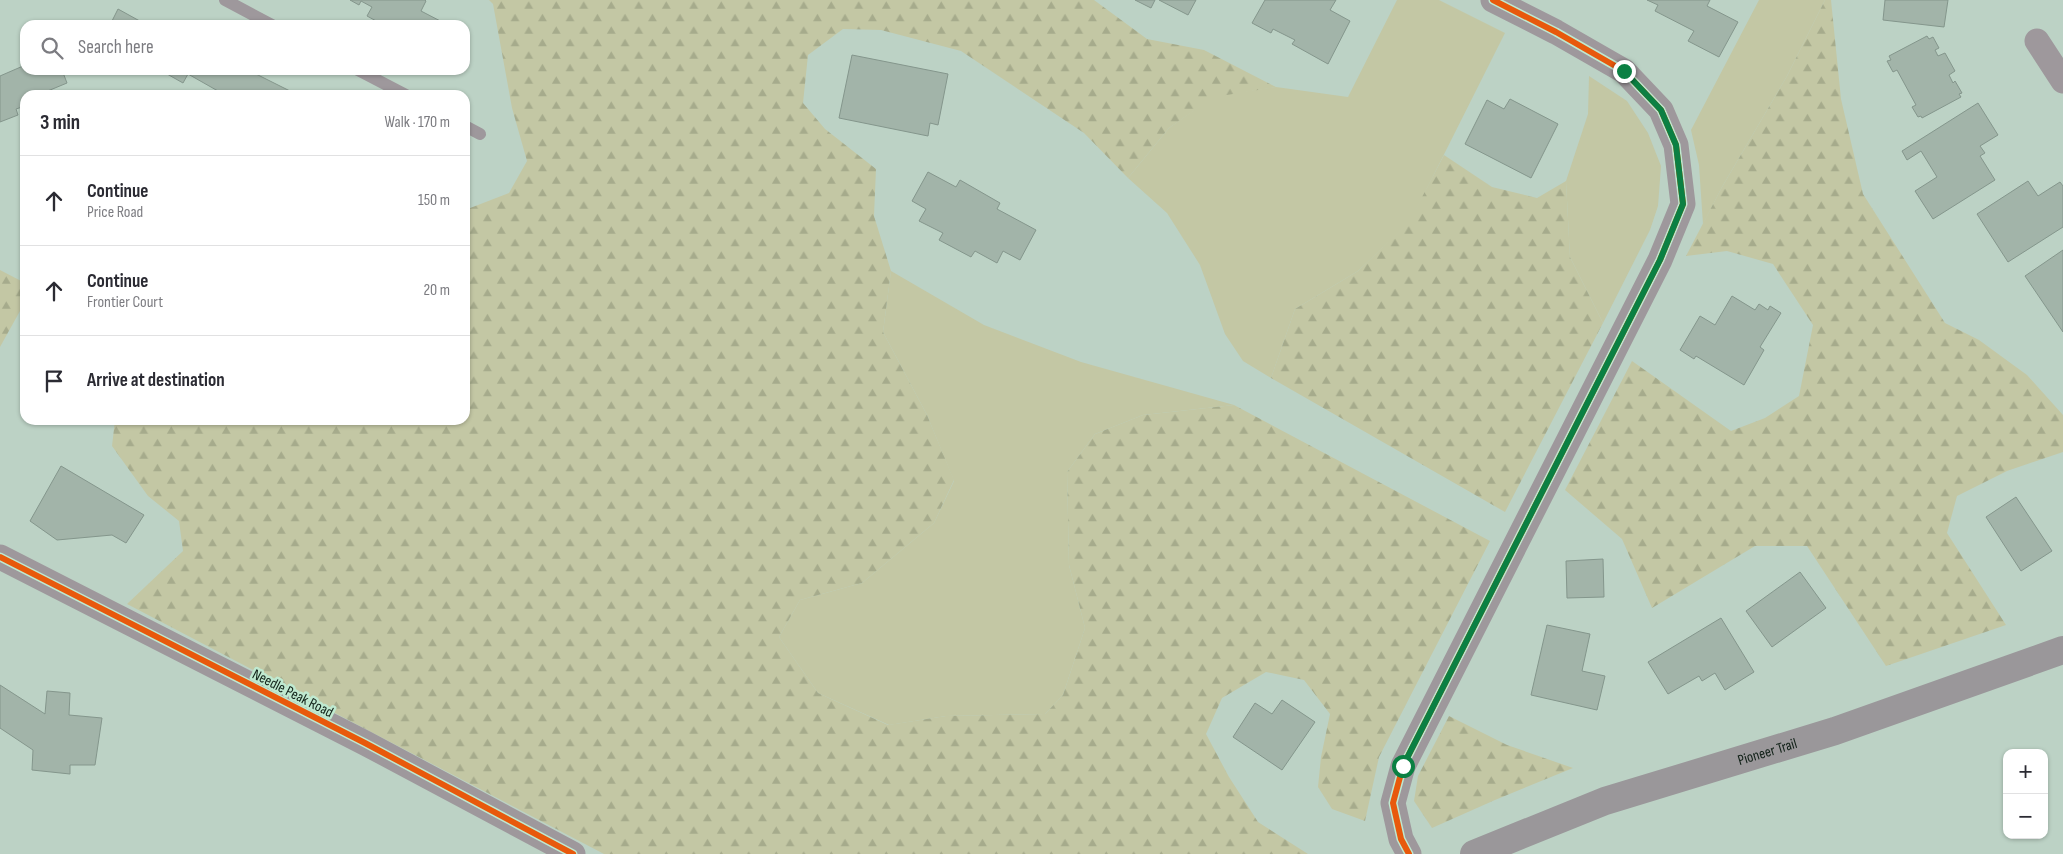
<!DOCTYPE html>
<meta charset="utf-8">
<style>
body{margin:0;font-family:"Sofia Sans Condensed",sans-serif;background:#f2f2f3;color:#2b2b33}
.controls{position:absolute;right:15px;bottom:15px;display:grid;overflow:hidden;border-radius:10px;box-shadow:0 1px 4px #0004}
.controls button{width:45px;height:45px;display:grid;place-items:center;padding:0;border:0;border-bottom:1px solid #e1e1e2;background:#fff;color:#2b2b33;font:25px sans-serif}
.stop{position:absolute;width:15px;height:15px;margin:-11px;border:4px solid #0b8043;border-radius:50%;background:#fff}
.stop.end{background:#0b8043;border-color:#fff;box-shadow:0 1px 5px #0008}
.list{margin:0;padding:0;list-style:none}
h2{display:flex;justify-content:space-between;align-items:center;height:65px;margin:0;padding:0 20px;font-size:21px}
h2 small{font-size:16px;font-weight:400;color:#7c7c81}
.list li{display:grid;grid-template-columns:32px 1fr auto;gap:15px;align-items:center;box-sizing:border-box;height:90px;padding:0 20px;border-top:1px solid #e1e1e2}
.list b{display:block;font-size:19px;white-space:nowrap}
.list p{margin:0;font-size:16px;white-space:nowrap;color:#7c7c81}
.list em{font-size:16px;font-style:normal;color:#7c7c81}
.icon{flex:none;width:28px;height:28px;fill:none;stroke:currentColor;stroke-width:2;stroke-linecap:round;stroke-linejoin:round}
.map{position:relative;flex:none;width:2063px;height:854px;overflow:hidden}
.search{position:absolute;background:#fff;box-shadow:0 1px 4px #0004;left:20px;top:20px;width:450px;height:55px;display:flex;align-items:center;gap:12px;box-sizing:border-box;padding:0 18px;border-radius:15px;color:#7c7c81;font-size:19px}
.panel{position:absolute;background:#fff;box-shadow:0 1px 4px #0004;left:20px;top:90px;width:450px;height:335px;border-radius:15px}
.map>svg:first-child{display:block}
</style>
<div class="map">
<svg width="2063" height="854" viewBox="0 0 2063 854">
<defs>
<pattern id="forest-firs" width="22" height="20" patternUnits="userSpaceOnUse" patternTransform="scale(1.25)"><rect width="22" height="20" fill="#c3c7a4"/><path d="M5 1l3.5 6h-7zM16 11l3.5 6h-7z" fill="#a6ab8c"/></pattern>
</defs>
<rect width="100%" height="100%" fill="#bcd2c5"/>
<g fill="#c3c7a4">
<polygon points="1397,0 1439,0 1505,33 1410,222 1358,271 1295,309 1271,378 1243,361 1225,334 1200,265 1167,213 1128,178 1169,128 1214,96 1276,87 1348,97"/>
<polygon points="1759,0 1825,0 1787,76 1722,187 1703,224 1699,165 1691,130"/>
<polygon points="1589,76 1627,101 1648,133 1661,166 1658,206 1650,230 1603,323 1570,257 1566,181 1588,114"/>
<polygon points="891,271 984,325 1081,362 1234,405 1143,415 1095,434 1067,472 1069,565 1085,628 1063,695 1045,714 946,716 889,725 818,693 779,637 800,600 862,583 934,523 954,481 927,415 883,332"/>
</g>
<g fill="url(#forest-firs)">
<polygon points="489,0 1094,0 1147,39 1204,50 1276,87 1214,97 1169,128 1128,178 1084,133 961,51 881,30 843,29 808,55 803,103 825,129 876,169 874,216 891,271 883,332 927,415 954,480 934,523 862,583 800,600 779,637 818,693 888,725 946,716 1045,714 1063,695 1085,628 1069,565 1067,472 1095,434 1143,415 1234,405 1490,541 1379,757 1365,821 1332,809 1318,787 1321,757 1330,714 1304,680 1266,672 1222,698 1206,734 1229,777 1258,822 1308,854 604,854 127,604 183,551 179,521 148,496 112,446 115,420 465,420 465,210 509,193 527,161 512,108 493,4"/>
<polygon points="1825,0 1831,0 1841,99 1863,194 1945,323 1979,340 2027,375 2063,415 2063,452 2007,471 1957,496 1947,533 2006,625 1886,666 1807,546 1755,546 1652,608 1622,539 1565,490 1632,361 1731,431 1765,418 1799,396 1813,325 1773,264 1727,251 1686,256 1722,187 1787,76"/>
<polygon points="1444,155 1492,187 1537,198 1566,181 1570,257 1603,323 1505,512 1271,378 1295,309 1358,271 1409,222"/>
<polygon points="0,270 25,283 25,302 0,347"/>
<polygon points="1449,716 1507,745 1573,768 1495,800 1432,828 1414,801 1418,776"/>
</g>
<g fill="#a2b4a9" stroke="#84968c">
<polygon points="350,0 425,0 426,1 421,11 448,25 377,25 378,22 367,16 372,7 361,1 359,5"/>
<polygon points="1135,0 1155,0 1151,8"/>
<polygon points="1159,0 1196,0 1188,15"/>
<polygon points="1265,0 1336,0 1330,10 1350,21 1328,64 1292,44 1295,40 1273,29 1271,33 1252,23"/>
<polygon points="1647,0 1710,0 1707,6 1738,22 1719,57 1688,41 1694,31 1655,11 1658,5"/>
<polygon points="1885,0 1948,0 1944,27 1883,20"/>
<polygon points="118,9 147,25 110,25"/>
<polygon points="1927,36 1929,39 1933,37 1939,48 1935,50 1938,56 1945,53 1955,71 1949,75 1953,83 1955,81 1962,93 1959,94 1961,97 1922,118 1921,116 1918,117 1912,107 1916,105 1897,70 1893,72 1887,61 1891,60 1889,56"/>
<polygon points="852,55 948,74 938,125 930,123 928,136 839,118"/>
<polygon points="25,60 25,70 62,70 67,83 38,95 25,95 25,106 16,109 18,115 0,122 0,76 23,66 21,61"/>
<polygon points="160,70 248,70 298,95 225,95 188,74 183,83"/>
<polygon points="1510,99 1558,124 1531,178 1465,144 1487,100 1504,109"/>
<polygon points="1978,103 1998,135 1980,146 1985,153 1980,156 1995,180 1933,219 1915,191 1937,177 1921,151 1907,160 1902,151"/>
<polygon points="928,172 956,187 960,180 1000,203 997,209 1036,230 1020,260 1003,251 997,263 975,251 971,257 939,240 943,233 919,221 926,209 912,201"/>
<polygon points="2028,181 2038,196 2060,182 2063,186 2063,227 2008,262 1977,214"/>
<polygon points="2063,250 2063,332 2025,276"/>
<polygon points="1732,296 1755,310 1759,304 1768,310 1770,306 1781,313 1760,347 1764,350 1744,385 1696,356 1694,359 1680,350 1700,316 1715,325"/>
<polygon points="61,466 144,515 126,543 112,535 57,540 30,521"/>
<polygon points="2016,497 2052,551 2021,571 1986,517"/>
<polygon points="1603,559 1604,597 1567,598 1566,561"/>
<polygon points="1800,572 1826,608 1772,647 1746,611"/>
<polygon points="1721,618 1754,672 1725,690 1715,673 1702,681 1699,676 1668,694 1648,662"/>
<polygon points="1547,625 1590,634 1582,671 1605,676 1597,710 1531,695"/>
<polygon points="0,685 45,714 47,691 70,693 69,715 102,718 95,765 70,765 70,774 32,770 33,750 0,728"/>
<polygon points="1282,700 1315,722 1282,770 1233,737 1255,703 1272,714"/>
</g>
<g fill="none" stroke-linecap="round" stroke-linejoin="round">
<g stroke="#9e989c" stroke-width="12">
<polyline points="225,0 272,25"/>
<polyline points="358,70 406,95"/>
<polyline points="465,126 480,134"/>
</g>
<g stroke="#9e989c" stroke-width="25">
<polyline points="2037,41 2063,81"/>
<polyline points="0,557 365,743 573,854"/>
<polyline points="1409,854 1401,839 1393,803 1403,766 1660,260 1683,204 1676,145 1661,110 1624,71 1556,32 1493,0"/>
</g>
<path stroke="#9a979a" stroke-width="28" id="s1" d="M1474,854L1605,801L1835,731L2063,650"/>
<defs>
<g id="cycleway">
<polyline points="0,557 365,743 573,854"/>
<polyline points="1409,854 1401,839 1393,803 1403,766 1660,260 1683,204 1676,145 1661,110 1624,71 1556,32 1493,0"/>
</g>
</defs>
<use href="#cycleway" stroke="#bfe9d0" stroke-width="9"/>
<use href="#cycleway" stroke="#e8590c" stroke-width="6"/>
</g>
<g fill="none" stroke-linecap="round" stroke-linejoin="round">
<polyline stroke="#0b8043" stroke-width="6" points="1403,766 1660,260 1683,204 1676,145 1661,110 1624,71"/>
</g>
<g text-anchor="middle" stroke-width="5" stroke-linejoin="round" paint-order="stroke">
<g font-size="15" fill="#102017" stroke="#bfe9d0">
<text transform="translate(293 693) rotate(27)" y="5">Needle Peak Road</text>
<text dy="5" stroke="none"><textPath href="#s1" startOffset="311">Pioneer Trail</textPath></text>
</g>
</g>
</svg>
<div class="controls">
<button>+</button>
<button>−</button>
</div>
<div class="stop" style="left:1403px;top:766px"></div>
<div class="stop end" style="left:1624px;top:71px"></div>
<div class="search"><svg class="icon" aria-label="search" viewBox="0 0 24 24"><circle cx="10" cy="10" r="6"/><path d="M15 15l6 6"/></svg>Search here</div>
<section class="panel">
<h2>3 min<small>Walk · 170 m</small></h2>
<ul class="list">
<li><svg class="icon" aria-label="ahead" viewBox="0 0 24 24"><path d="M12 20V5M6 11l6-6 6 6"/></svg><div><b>Continue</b><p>Price Road</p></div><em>150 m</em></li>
<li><svg class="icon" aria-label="ahead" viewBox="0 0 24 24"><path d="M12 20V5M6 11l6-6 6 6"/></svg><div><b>Continue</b><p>Frontier Court</p></div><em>20 m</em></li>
<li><svg class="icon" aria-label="arrive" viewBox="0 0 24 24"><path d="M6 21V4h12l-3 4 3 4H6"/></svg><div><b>Arrive at destination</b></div></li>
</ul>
</section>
</div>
